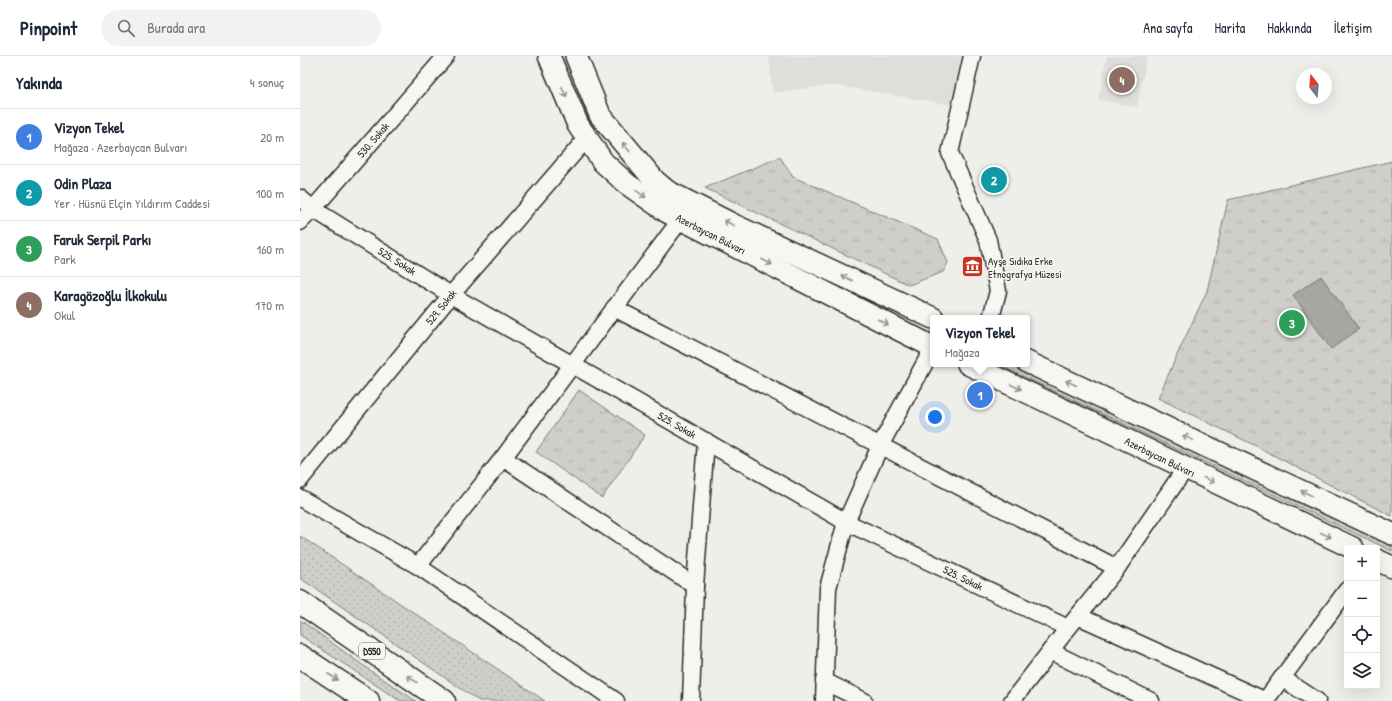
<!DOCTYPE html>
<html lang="tr">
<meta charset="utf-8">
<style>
body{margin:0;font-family:"Patrick Hand",sans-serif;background:#f2f2f3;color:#1f2937}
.controls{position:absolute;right:12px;bottom:12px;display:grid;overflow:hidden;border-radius:4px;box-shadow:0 4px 16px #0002}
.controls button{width:36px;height:36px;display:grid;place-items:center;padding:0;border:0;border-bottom:1px solid #e0e1e3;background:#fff;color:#1f2937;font:20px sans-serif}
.compass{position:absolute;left:996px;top:12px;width:36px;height:36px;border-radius:50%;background:#fff;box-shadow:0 4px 16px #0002;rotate:344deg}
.you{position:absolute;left:635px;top:361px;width:14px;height:14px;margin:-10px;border:3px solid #fff;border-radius:50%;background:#1a73e8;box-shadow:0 0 0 6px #1a73e833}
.badge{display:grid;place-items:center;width:26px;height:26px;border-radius:50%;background:#d93025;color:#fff;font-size:13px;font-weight:700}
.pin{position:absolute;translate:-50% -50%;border:2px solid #fff;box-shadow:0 1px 4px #0006}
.popup{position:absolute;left:630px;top:259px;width:100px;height:52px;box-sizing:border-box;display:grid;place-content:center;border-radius:4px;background:#fff;filter:drop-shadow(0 1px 3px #0005);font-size:13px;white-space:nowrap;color:#747a83}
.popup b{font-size:15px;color:#1f2937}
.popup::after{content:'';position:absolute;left:50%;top:100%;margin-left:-8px;border:8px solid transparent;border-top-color:#fff}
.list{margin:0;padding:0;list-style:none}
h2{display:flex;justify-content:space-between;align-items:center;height:52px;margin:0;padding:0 16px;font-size:17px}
h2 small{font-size:13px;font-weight:400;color:#747a83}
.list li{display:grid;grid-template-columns:26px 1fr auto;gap:12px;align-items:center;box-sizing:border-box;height:56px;padding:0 16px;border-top:1px solid #e0e1e3}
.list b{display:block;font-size:15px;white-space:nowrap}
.list p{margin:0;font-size:13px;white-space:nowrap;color:#747a83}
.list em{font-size:13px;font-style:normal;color:#747a83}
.icon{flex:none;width:22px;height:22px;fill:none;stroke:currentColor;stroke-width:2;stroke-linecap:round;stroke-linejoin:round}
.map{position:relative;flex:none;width:1092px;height:645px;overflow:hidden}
header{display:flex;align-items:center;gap:24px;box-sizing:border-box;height:56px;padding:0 20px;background:#fff;border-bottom:1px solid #e0e1e3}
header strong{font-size:19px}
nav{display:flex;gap:22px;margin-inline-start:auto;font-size:14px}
.search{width:280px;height:36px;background:#f2f2f3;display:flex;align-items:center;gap:10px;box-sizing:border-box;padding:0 14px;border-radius:22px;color:#747a83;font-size:15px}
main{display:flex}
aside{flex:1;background:#fff}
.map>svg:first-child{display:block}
</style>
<header>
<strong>Pinpoint</strong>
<div class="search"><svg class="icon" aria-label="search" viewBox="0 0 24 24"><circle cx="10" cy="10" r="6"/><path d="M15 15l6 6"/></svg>Burada ara</div>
<nav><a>Ana sayfa</a><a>Harita</a><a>Hakkında</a><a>İletişim</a></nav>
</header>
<main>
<aside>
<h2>Yakında<small>4 sonuç</small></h2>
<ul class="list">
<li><span class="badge" style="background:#3f7fe0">1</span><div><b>Vizyon Tekel</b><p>Mağaza · Azerbaycan Bulvarı</p></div><em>20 m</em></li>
<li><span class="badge" style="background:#0f9aa8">2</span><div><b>Odin Plaza</b><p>Yer · Hüsnü Elçin Yıldırım Caddesi</p></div><em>100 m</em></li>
<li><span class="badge" style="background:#2e9e5b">3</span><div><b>Faruk Serpil Parkı</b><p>Park</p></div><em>160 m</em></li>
<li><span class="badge" style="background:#8d6e63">4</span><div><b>Karagözoğlu İlkokulu</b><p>Okul</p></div><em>170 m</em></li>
</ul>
</aside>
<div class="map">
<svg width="1092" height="645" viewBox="0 0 1092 645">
<defs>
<pattern id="grass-dots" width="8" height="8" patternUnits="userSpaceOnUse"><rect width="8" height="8" fill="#cececa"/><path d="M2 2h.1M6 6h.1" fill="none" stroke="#b1b1ae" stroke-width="1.8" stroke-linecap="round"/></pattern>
<pattern id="park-tufts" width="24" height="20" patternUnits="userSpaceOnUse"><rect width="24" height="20" fill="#cececa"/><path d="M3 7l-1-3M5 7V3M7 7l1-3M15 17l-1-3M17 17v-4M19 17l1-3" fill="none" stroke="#b1b1ae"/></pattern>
</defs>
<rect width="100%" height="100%" fill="#eeeeea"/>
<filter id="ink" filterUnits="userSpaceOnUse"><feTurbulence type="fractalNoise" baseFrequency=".025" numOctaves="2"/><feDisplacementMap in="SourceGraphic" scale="8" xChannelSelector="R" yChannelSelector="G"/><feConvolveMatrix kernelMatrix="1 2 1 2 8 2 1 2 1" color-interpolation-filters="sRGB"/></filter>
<g filter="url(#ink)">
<g fill="#dededb">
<polygon points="469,0 662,0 652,49 533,29 472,37"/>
<polygon points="807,0 847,0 837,51 798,44"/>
</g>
<g fill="url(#grass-dots)" stroke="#7c7c7a">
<polygon points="697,308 716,308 1092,489 1092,495"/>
<polygon points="0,480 245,645 179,645 0,522"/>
<polygon points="0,564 71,615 116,645 100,645 0,579"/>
</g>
<g fill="url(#park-tufts)" stroke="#7c7c7a">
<polygon points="480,101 493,121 638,183 648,207 643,216 609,229 405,132"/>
<polygon points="1092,105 1092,460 1038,433 954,389 858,342 877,299 907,235 928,144"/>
<polygon points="279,334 345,379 302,442 236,396"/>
</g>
<polygon fill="#a6a6a3" stroke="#757573" points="1021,220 1059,273 1031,293 993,239"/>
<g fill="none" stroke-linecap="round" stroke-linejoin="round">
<defs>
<g id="minor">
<polyline points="672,0 650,97 688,184 698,235 691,262"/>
<polyline points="0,142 13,153 151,239 546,466 768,572"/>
<polyline points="0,166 13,153 146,0"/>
<polyline points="314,252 817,512"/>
<polyline points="203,402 395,530"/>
<polyline points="0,424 151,239 287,82"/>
<polyline points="0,442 118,510 316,645"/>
<polyline points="118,510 203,402 381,163"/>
<polyline points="778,560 966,645"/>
<polyline points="750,595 851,645"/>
<polyline points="982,622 1017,645"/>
<polyline points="524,625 564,645"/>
<polyline points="391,645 395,530 406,385"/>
<polyline points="524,645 528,532 546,466 580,390 633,292"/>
<polyline points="712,645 768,572 817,512 885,413"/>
<polyline points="965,645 1047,534"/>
</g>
<g id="major">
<polyline points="249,0 278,69 303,106 327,128 367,156 633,291"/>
<polyline points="276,0 300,59 355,125 367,135 434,169 633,262"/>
<polyline points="727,306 1092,478"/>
<polyline points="668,308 1053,492"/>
<polyline points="1077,504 1092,511"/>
</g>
<g id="highway">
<polyline points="0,546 144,645"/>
<polyline points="0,600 68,645"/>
</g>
</defs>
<use href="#minor" stroke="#2b2b2b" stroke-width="19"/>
<use href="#major" stroke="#2b2b2b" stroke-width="24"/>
<use href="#highway" stroke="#2b2b2b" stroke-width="25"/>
<use href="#minor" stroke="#f6f6f2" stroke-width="16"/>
<use href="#major" stroke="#f6f6f2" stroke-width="21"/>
<use href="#highway" stroke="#f6f6f2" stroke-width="22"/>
</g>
<defs><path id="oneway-shaft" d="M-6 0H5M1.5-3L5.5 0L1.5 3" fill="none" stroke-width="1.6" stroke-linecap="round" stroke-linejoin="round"/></defs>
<g stroke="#90908e">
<use href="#oneway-shaft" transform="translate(264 36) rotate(67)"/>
<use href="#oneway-shaft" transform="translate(326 91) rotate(-129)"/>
<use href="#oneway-shaft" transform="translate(341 138) rotate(35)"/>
<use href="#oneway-shaft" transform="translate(429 167) rotate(-153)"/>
<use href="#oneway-shaft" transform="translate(467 206) rotate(27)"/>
<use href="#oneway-shaft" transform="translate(547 222) rotate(-155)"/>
<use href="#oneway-shaft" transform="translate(583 266) rotate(27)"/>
<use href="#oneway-shaft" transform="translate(771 327) rotate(-155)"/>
<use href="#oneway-shaft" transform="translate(716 331) rotate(26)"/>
<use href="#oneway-shaft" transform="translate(888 382) rotate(-155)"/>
<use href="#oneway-shaft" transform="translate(909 424) rotate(25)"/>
<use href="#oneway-shaft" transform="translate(1006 437) rotate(-155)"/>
<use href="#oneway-shaft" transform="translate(1026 479) rotate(25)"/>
<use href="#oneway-shaft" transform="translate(33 621) rotate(33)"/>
<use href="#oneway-shaft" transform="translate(112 623) rotate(-145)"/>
</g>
</g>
<defs>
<symbol id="museum-square" viewBox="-11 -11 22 22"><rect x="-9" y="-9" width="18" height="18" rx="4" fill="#c8321e" stroke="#f6f6f2"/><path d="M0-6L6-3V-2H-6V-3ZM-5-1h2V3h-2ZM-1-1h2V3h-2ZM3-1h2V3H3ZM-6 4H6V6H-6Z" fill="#fff"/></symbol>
</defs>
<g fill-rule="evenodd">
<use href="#museum-square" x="660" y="198" width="25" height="25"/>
</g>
<g text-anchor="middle" stroke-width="3" stroke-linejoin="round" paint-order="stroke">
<rect fill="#f6f6f2" stroke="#686867" stroke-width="1" x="59" y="587" width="26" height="16" rx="3"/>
<g font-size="10" font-weight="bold" fill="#2b2b2b">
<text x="72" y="599">D550</text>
</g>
<g font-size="11" fill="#2b2b2b" stroke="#f6f6f2">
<text transform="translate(73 84) rotate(-49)" y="4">530. Sokak</text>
<text transform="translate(411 178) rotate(27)" y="4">Azerbaycan Bulvarı</text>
<text transform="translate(97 205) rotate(32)" y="4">525. Sokak</text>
<text transform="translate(141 251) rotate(-51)" y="4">529. Sokak</text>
<text transform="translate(377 369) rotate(30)" y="4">525. Sokak</text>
<text transform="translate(860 401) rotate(26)" y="4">Azerbaycan Bulvarı</text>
<text transform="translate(663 522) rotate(26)" y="4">525. Sokak</text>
</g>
<g font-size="11" fill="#2b2b2b" stroke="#f6f6f2" text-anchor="start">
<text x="688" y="209">Ayşe Sıdıka Erke<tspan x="688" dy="13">Etnografya Müzesi</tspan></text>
</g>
</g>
</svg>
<div class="controls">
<button>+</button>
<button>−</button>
<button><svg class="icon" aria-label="locate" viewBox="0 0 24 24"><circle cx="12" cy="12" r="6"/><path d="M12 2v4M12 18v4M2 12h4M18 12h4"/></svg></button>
<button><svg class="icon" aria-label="layers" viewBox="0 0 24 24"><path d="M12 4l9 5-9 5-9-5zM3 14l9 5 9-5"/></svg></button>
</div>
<svg class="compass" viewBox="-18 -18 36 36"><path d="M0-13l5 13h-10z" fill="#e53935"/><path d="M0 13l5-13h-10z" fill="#747a83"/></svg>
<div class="you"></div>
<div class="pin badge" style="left:680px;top:339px;background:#3f7fe0">1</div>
<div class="popup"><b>Vizyon Tekel</b>Mağaza</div>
<div class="pin badge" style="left:694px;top:124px;background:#0f9aa8">2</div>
<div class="pin badge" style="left:992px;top:267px;background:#2e9e5b">3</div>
<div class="pin badge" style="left:822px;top:24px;background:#8d6e63">4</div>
</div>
</main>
